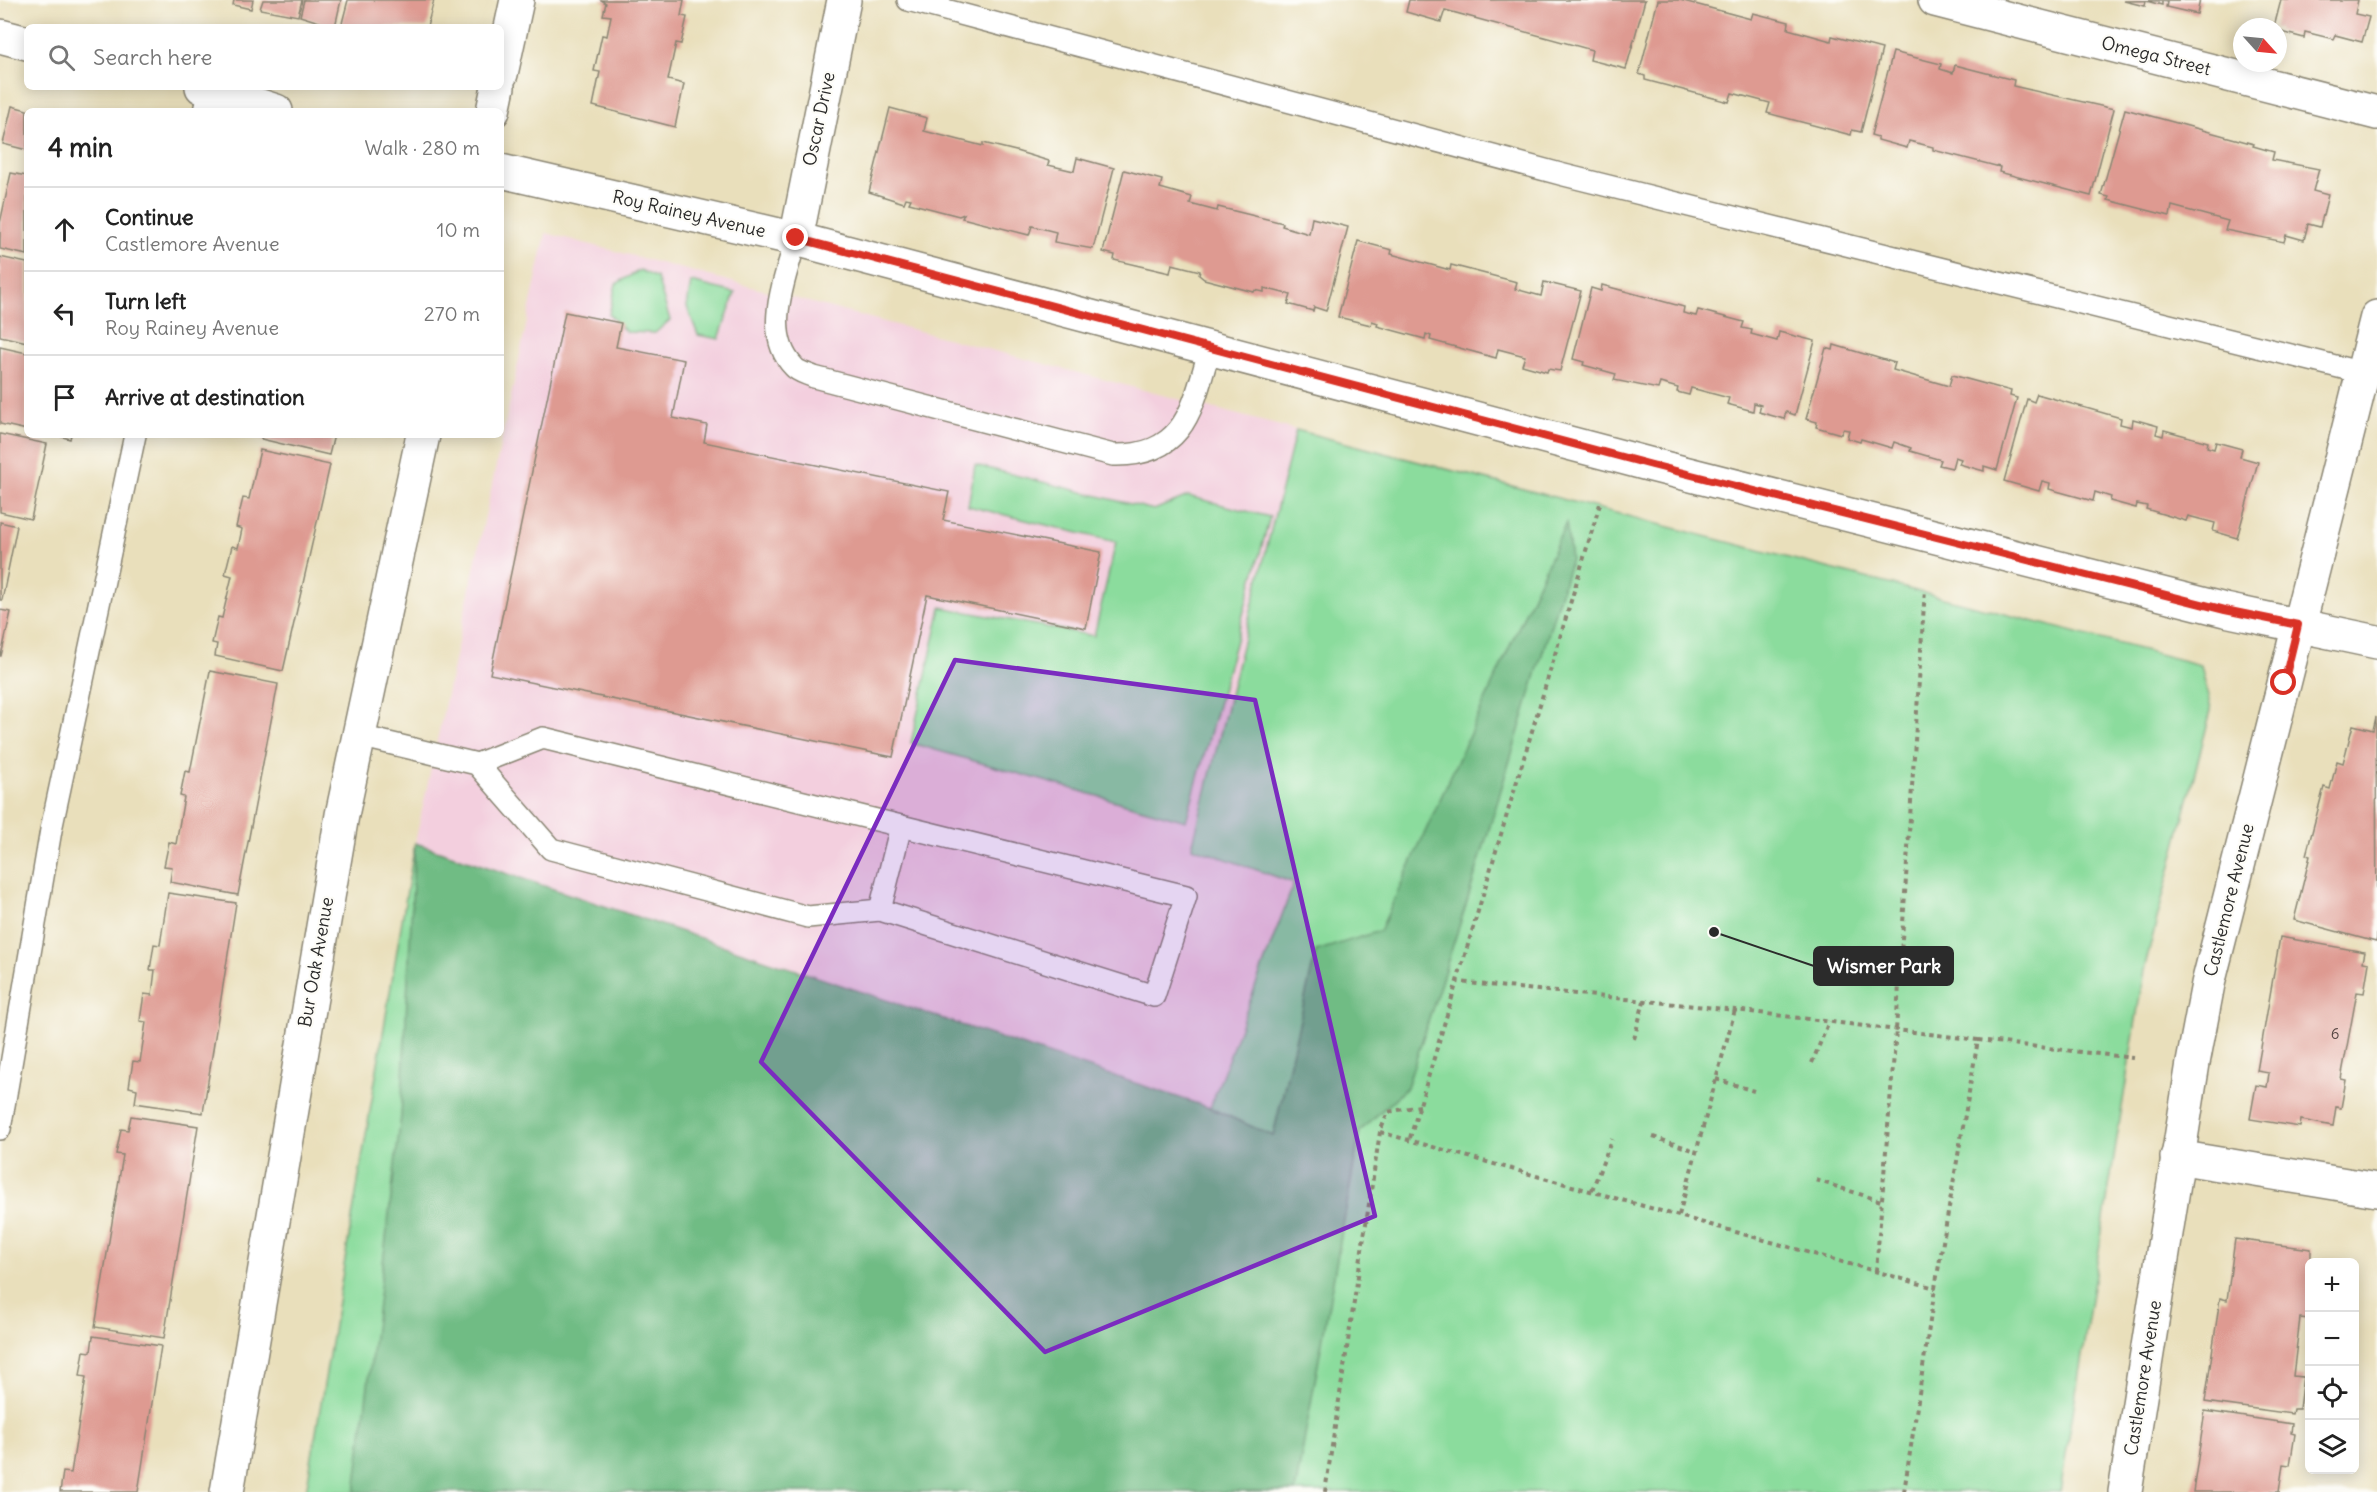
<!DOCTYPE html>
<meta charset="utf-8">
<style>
body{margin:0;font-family:Delius,sans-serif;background:#f6f6f6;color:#222}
.controls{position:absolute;right:18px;bottom:18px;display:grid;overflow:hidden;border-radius:9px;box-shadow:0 3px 15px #0003}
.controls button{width:54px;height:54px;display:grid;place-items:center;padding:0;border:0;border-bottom:2px solid #e0e0e0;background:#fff;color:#222;font:30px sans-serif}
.compass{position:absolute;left:2233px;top:18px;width:54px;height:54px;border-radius:50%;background:#fff;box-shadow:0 3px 15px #0003;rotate:117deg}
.stop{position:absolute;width:18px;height:18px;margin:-14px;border:4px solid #d93025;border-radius:50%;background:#fff}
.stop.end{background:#d93025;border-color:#fff;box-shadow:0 2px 6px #0008}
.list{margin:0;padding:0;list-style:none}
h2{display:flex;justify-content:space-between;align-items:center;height:78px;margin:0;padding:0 24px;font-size:26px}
h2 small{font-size:20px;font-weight:400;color:#767676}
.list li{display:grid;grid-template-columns:39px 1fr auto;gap:18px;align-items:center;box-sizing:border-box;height:84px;padding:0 24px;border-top:2px solid #e0e0e0}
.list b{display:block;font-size:22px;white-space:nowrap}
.list p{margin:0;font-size:20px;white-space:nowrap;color:#767676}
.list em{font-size:20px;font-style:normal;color:#767676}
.icon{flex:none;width:33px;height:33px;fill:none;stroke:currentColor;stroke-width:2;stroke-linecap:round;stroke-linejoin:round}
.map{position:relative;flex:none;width:2377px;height:1492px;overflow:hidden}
.search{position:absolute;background:#fff;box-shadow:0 3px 15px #0003;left:24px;top:24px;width:480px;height:66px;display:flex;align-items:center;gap:15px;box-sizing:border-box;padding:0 21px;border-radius:9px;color:#767676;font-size:22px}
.panel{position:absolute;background:#fff;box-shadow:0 3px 15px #0003;left:24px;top:108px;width:480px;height:330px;border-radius:9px}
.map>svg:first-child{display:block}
</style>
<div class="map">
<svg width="2377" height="1492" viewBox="0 0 2377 1492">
<rect width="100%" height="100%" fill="#fdfcf7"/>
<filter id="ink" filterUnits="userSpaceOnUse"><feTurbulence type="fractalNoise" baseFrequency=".0167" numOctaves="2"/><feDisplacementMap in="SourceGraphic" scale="12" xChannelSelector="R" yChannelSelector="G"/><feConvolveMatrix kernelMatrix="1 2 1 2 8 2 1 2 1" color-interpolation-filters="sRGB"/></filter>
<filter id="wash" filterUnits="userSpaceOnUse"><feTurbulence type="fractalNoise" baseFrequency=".008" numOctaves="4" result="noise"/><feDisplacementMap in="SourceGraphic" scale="24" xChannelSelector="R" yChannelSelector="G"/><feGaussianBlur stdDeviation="1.35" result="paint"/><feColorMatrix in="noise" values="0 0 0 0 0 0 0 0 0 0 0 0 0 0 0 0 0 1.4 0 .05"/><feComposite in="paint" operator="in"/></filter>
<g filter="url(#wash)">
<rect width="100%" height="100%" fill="#e9dfbb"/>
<polygon fill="#f3cfde" points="546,233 1296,430 1192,846 1294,882 1210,1108 415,843"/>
<g fill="#8bdc9d" stroke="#5b8464" stroke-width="1.5">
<polygon points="640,270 657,278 670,320 655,333 626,332 609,314 616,284"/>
<polygon points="691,282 735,293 719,339 698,335 687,307"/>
<polygon points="1296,430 2201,665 2211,710 2144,970 2060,1492 306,1492 415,843 1210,1108 1294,883 1192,847"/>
<polygon points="975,465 1154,510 1188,496 1270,517 1186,821 911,743 941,607 1094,636 1116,542 968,506"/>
</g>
<polygon fill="#70bc84" stroke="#4e7458" stroke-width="1.5" points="1566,523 1571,559 1466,905 1407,1087 1360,1131 1295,1492 355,1492 401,1116 415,843 1210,1108 1273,1136 1316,951 1380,931"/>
<g id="blocks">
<g fill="#de9a91">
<polygon points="234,0 253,0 251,9 233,5"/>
<polygon points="263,0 302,0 298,16 260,9"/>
<polygon points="304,0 341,0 335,27 300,16"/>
<polygon points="348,0 434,0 427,27 341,27"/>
<polygon points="601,0 684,0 681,16 687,17 681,44 676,43 668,80 684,84 675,127 593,106 600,72 594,71 602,35 607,36 611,16 603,15 606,3"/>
<polygon points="1409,0 1645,0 1626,69 1590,60 1592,50 1445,10 1441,22 1406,12"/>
<polygon points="1658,0 1680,0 1751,19 1753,13 1789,22 1788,29 1831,41 1832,36 1882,49 1861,132 1852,130 1851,135 1767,113 1770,103 1732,93 1729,102 1645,80 1645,76 1639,74"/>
<polygon points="2200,0 2197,14 2166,7 2167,2 2162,1 2162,5 2146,1 2145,6 2124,1"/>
<polygon points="2281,0 2358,0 2355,14 2369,17 2362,42 2335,35 2333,39 2305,32 2304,38 2278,31 2278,27 2274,27"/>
<polygon points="1893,52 1941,64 1940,69 1953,73 1955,65 2014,80 2013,86 2114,109 2091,196 1999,172 2000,167 1933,150 1933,147 1909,141 1907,148 1878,140 1878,137 1871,135"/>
<polygon points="12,106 27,110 27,150 3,144"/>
<polygon points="890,108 927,118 924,131 983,146 983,143 1016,151 1049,161 1048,165 1074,171 1077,158 1114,168 1093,249 1054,242 1056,232 1032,226 1029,235 962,218 964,214 959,216 909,203 911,199 906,198 904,203 869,192"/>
<polygon points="2125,109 2254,144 2253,146 2274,152 2272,160 2319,169 2313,191 2328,195 2320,227 2308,224 2304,240 2286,235 2284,242 2225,230 2228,221 2172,206 2170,216 2108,200 2109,197 2101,195"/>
<polygon points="1124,170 1162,180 1160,188 1192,197 1190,204 1217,211 1218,207 1283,223 1282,226 1309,234 1312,218 1348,227 1326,311 1314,307 1313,311 1288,304 1291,295 1264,288 1264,292 1255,290 1254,292 1204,279 1199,275 1200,271 1172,264 1170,273 1114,260 1115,255 1103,252"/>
<polygon points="11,173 27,176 27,255 0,249 0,223"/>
<polygon points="1358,241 1392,250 1391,254 1450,270 1451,265 1517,282 1515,289 1541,296 1544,282 1581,291 1560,371 1548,369 1547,372 1522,365 1525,356 1498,349 1496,358 1430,340 1431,336 1426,334 1425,339 1377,326 1378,323 1372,321 1371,325 1338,317"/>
<polygon points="0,257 27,263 27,342 0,336"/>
<polygon points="1602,285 1684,307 1683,313 1696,316 1698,310 1744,322 1742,328 1752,330 1751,334 1777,341 1779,332 1815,341 1795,415 1786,412 1784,419 1759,412 1761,405 1754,403 1753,411 1727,404 1729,398 1691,388 1689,395 1677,392 1678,388 1660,383 1658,389 1614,380 1616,374 1583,365 1584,362 1573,359 1591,288 1601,291"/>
<polygon points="565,312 621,323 616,347 684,360 673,418 707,425 704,442 949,492 943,520 1101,552 1086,628 927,595 893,757 490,674"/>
<polygon points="1834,345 1895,363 1893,370 1949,386 1952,375 2011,391 2010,396 2017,398 1997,470 1984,466 1984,471 1959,464 1961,459 1955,457 1952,468 1939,465 1941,460 1910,451 1911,448 1894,442 1892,448 1861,439 1860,442 1847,438 1849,430 1843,429 1841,434 1816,427 1817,422 1806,419 1826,348 1833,350"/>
<polygon points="0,347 27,353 27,430 0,424"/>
<polygon points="2037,394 2121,418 2120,424 2132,427 2133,419 2158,426 2156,434 2163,436 2164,430 2208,442 2207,447 2214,449 2216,442 2242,449 2240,457 2258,462 2237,538 2213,531 2215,523 2188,516 2186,521 2146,509 2147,506 2137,504 2136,508 2110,501 2111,497 2095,492 2093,501 2049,489 2050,483 2042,481 2039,491 2004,481 2027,399 2034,402"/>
<polygon points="0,434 47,444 31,519 0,512"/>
<polygon points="56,435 71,435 70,439"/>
<polygon points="262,435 334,435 329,455 261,439"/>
<polygon points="260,450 330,465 283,671 215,656 217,644 212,643 218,617 222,618 232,576 225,574 232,546 238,548 242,529 236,527 243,498 249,499"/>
<polygon points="0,522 17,526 2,600 0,600"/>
<polygon points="0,610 11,612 1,656 0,656"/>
<polygon points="210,671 278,684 238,895 170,882 172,867 164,866 169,842 176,844 184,797 180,796 185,771 190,772"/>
<polygon points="2376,717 2377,938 2376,942 2294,920 2310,856 2306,855 2324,787 2330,789 2337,761 2343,763 2353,725 2373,730"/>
<polygon points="168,893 236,903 203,1113 135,1103 137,1089 129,1087 133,1061 140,1062 146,1022 140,1021 144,994 152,995 155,970 150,970 154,944 160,945"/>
<polygon points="2280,937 2365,952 2363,962 2369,963 2364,993 2357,992 2341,1079 2346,1080 2341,1108 2336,1107 2333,1126 2301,1120 2300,1127 2250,1119 2256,1085 2267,1087 2269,1073 2257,1071"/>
<polygon points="131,1116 198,1126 164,1338 95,1327 123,1155 116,1154 121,1129 128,1130"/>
<polygon points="2235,1239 2311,1249 2310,1319 2300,1318 2293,1376 2303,1377 2299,1409 2293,1409 2292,1414 2205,1402 2220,1298 2227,1300"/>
<polygon points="93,1336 161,1346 138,1492 60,1492 63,1472 71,1473 86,1377 80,1376 84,1351 91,1352"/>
<polygon points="2205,1411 2292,1424 2291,1433 2295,1434 2290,1465 2283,1464 2279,1492 2193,1492"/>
</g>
</g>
</g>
<g filter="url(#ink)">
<use href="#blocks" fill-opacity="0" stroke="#8a8573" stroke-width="1.5"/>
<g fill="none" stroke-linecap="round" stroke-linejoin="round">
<defs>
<g id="lane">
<polyline points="908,0 1564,175 2363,373"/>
<polyline points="205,111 210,89"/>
<path d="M796,239C786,277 761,333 794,367C798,372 808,374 814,377L1113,455C1187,457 1193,405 1210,348"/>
<polyline points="359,736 477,764 543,738 1186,896 1154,996 880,910 808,917 551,849 477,764"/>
<polyline points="880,910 901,826"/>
<polyline points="0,1129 51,830 135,435"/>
</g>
<g id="street">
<polyline points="1935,0 2377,113"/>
<polyline points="796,239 844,0"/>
<polyline points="2177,1157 2377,1190"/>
</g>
<g id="secondary">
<polyline points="0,36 27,43"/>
<polyline points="501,74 517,0"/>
<polyline points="202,87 276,111"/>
<polyline points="493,111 498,87"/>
<polyline points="501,171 796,239 1652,465 2225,610 2377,642"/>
<polyline points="227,1492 342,815 423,435"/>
<polyline points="2125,1492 2193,1063 2208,984 2377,317"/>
</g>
</defs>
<use href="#lane" stroke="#8a8573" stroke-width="24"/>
<use href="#street" stroke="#8a8573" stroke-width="36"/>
<use href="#secondary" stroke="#8a8573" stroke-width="36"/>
<g stroke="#8a8573" stroke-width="4" stroke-dasharray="4.5 4.5" stroke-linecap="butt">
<polyline points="1634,1039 1644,1001"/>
<polyline points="1978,1040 2133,1058"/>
<polyline points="1812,1063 1829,1021"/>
<polyline points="1716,1079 1754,1091"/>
<polyline points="1420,1106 1388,1112 1380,1132 1935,1288 1978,1040 1735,1010 1458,982"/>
<polyline points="1653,1137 1696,1151"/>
<polyline points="1410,1138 1600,504"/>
<polyline points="1816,1180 1881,1201"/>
<polyline points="1592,1190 1612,1139"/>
<polyline points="1679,1215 1735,1010"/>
<polyline points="1876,1271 1896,1030 1925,589"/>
<polyline points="1325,1492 1380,1132"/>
<polyline points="1904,1492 1935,1288"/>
</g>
<use href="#lane" stroke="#fff" stroke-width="21"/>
<use href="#street" stroke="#fff" stroke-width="33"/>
<use href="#secondary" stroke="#fff" stroke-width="33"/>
</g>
</g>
<g fill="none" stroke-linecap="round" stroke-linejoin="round" filter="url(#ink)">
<polyline stroke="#d93025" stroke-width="8" points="796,238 1652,465 2225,610 2298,625 2284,683"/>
</g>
<path fill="#7b2cbf" fill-opacity="0.2" stroke="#7b2cbf" stroke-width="4.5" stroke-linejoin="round" d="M955,660L1255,700L1375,1216L1045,1352L761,1062Z"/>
<g text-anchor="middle" stroke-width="4.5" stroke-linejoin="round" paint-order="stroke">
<g font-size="15" fill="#584744">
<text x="2335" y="1039">6</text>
</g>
<g font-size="18" fill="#2b2b2b" stroke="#fdfcf7">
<text transform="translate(2156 56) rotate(14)" y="6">Omega Street</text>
<text transform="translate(819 119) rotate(-78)" y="6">Oscar Drive</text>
<text transform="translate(689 214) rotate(13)" y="6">Roy Rainey Avenue</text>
<text transform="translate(2229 900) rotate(-76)" y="6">Castlemore Avenue</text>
<text transform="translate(316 962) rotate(-80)" y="6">Bur Oak Avenue</text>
<text transform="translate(2143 1378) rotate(-81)" y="6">Castlemore Avenue</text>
</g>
</g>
<path fill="none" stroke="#2b2b2b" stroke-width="2" d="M1714 932L1814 966"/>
<circle fill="#2b2b2b" stroke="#fdfcf7" stroke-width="2" cx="1714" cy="932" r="6"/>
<rect fill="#2b2b2b" stroke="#2b2b2b" stroke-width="2" x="1814" y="947" width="139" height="38" rx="6"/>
<g font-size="20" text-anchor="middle" font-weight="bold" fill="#fff">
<text x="1884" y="973">Wismer Park</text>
</g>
</svg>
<div class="controls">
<button>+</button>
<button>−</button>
<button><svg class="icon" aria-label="locate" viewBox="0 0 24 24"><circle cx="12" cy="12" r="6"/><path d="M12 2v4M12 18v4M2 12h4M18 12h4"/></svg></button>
<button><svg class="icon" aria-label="layers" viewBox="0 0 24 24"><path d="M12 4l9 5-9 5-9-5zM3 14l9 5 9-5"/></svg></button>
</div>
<svg class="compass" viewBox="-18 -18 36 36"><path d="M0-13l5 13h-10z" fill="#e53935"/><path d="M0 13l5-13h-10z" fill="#767676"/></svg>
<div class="stop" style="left:2284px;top:683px"></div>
<div class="stop end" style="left:796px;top:238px"></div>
<div class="search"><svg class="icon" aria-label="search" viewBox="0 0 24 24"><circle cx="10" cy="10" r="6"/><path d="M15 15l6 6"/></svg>Search here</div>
<section class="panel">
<h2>4 min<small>Walk · 280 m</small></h2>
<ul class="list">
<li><svg class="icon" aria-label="ahead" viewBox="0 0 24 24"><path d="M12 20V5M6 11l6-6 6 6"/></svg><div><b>Continue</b><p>Castlemore Avenue</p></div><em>10 m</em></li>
<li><svg class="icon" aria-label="left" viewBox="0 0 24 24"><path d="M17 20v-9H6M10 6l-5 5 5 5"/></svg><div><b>Turn left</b><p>Roy Rainey Avenue</p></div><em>270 m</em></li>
<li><svg class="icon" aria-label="arrive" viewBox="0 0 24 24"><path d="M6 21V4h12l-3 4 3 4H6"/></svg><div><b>Arrive at destination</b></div></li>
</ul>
</section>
</div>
